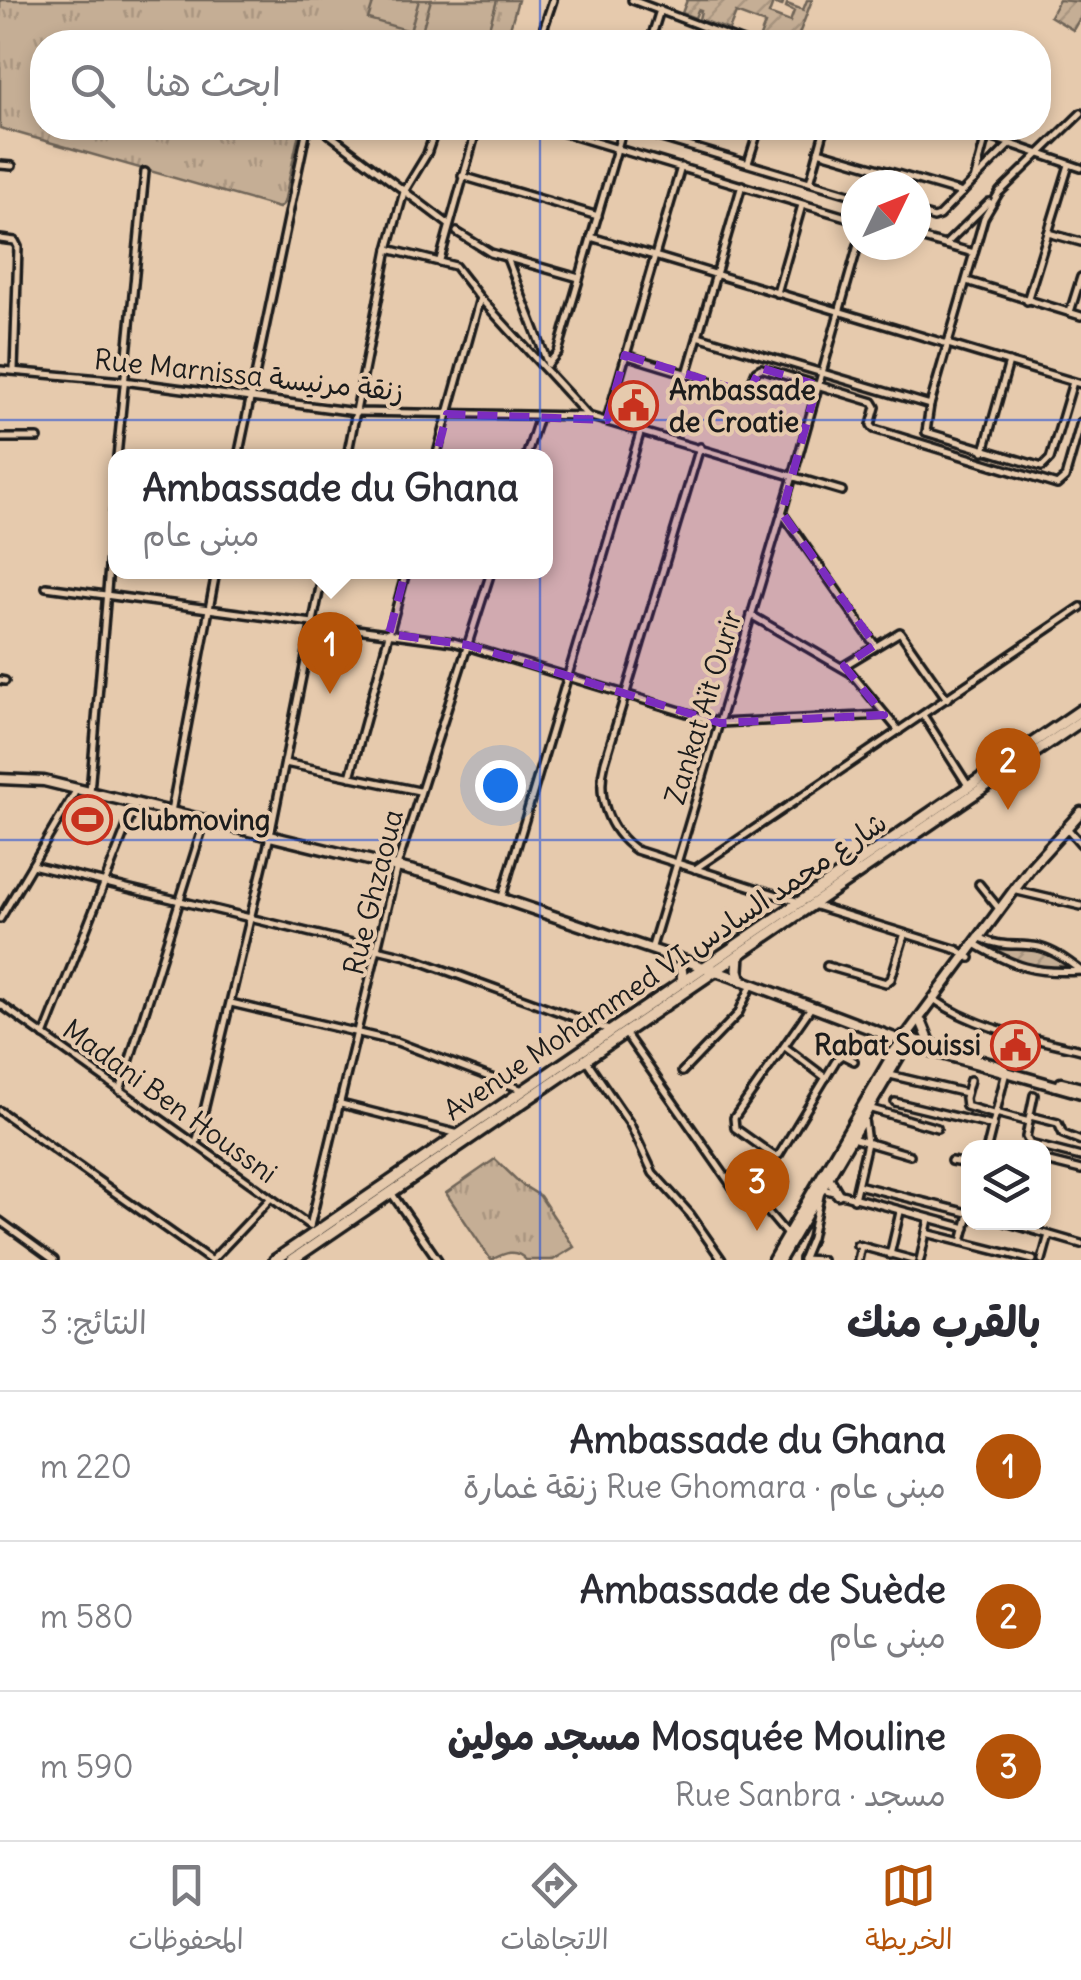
<!DOCTYPE html>
<html lang="ar">
<meta charset="utf-8">
<style>
body{margin:0;font-family:Delius,"Playpen Sans Arabic",sans-serif;background:#f2f2f3;color:#2b2b33;direction:rtl}
.controls{position:absolute;right:30px;bottom:30px;display:grid;overflow:hidden;border-radius:20px;box-shadow:0 5px 15px #0003}
.controls button{width:90px;height:90px;display:grid;place-items:center;padding:0;border:0;border-bottom:2px solid #e1e1e2;background:#fff;color:#2b2b33;font:50px sans-serif}
.compass{position:absolute;left:841px;top:170px;width:90px;height:90px;border-radius:50%;background:#fff;box-shadow:0 5px 15px #0003;rotate:47deg}
.you{position:absolute;left:500px;top:785px;width:35px;height:35px;margin:-25px;border:8px solid #fff;border-radius:50%;background:#1a73e8;box-shadow:0 0 0 15px #1a73e833}
.badge{display:grid;place-items:center;width:65px;height:65px;border-radius:50%;background:#b45309;color:#fff;font-size:32px;font-weight:700}
.pin{position:absolute;translate:-50% -82px;filter:drop-shadow(0 2px 5px #0008)}
.pin::after{content:'';position:absolute;top:52px;width:35px;height:30px;background:inherit;clip-path:polygon(0 0,100% 0,50% 100%)}
.popup{position:absolute;left:108px;top:449px;width:445px;height:130px;box-sizing:border-box;display:grid;place-content:center;border-radius:20px;background:#fff;filter:drop-shadow(0 2px 8px #0005);font-size:32px;white-space:nowrap;color:#7c7c81}
.popup b{font-size:38px;color:#2b2b33}
.popup::after{content:'';position:absolute;left:50%;top:100%;margin-left:-20px;border:20px solid transparent;border-top-color:#fff}
.list{margin:0;padding:0;list-style:none}
h2{display:flex;justify-content:space-between;align-items:center;height:130px;margin:0;padding:0 40px;font-size:42px}
h2 small{font-size:32px;font-weight:400;color:#7c7c81}
.list li{display:grid;grid-template-columns:65px 1fr auto;gap:30px;align-items:center;box-sizing:border-box;height:150px;padding:0 40px;border-top:2px solid #e1e1e2}
.list b{display:block;font-size:38px;white-space:nowrap}
.list p{margin:0;font-size:32px;white-space:nowrap;color:#7c7c81}
.list em{font-size:32px;font-style:normal;color:#7c7c81}
.icon{flex:none;width:55px;height:55px;fill:none;stroke:currentColor;stroke-width:2;stroke-linecap:round;stroke-linejoin:round}
.map{position:relative;flex:none;width:1081px;height:1260px;overflow:hidden;direction:ltr}
.search{position:absolute;background:#fff;box-shadow:0 5px 15px #0003;left:30px;right:30px;top:30px;height:110px;display:flex;align-items:center;gap:25px;box-sizing:border-box;padding:0 35px;border-radius:40px;color:#7c7c81;font-size:38px}
.sheet{height:580px;background:#fff}
nav{display:flex;justify-content:space-around;align-items:center;box-sizing:border-box;height:140px;border-top:2px solid #e1e1e2;background:#fff;font-size:28px;color:#7c7c81}
nav a{display:grid;justify-items:center;gap:5px}
nav .on{color:#b45309}
.map>svg:first-child{display:block}
</style>
<div class="map">
<svg width="1081" height="1260" viewBox="0 0 1081 1260">
<defs>
<pattern id="grass-tufts" width="24" height="20" patternUnits="userSpaceOnUse" patternTransform="scale(2.5)"><rect width="24" height="20" fill="#c5ae95"/><path d="M3 7l-1-3M5 7V3M7 7l1-3M15 17l-1-3M17 17v-4M19 17l1-3" fill="none" stroke="#a99580"/></pattern>
<pattern id="garden-furrows" width="10" height="10" patternUnits="userSpaceOnUse" patternTransform="scale(2.5)"><rect width="10" height="10" fill="#c5ae95"/><path d="M-1 1l2-2M0 10L10 0M9 11l2-2" fill="none" stroke="#a99580"/></pattern>
</defs>
<rect width="100%" height="100%" fill="#e6caad"/>
<filter id="ink" filterUnits="userSpaceOnUse"><feTurbulence type="fractalNoise" baseFrequency=".01" numOctaves="2"/><feDisplacementMap in="SourceGraphic" scale="20" xChannelSelector="R" yChannelSelector="G"/><feConvolveMatrix kernelMatrix="1 2 1 2 8 2 1 2 1" color-interpolation-filters="sRGB"/></filter>
<g filter="url(#ink)">
<g fill="url(#grass-tufts)" stroke="#706558" stroke-width="2.5">
<polygon points="0,0 518,0 506,42 350,42 326,36 318,42 42,42 42,128 300,128 284,203 279,208 0,128"/>
<path d="M495,1159L521,1184L540,1196L574,1247L553,1260H526C515,1247 503,1254 491,1260L446,1193Z"/>
</g>
<g fill="url(#garden-furrows)" stroke="#706558" stroke-width="2.5">
<polygon points="687,0 775,0 783,3 782,6 773,3 769,14 790,22 794,11 786,7 787,4 803,10 807,0 812,0 796,42 758,42 765,24 736,13 729,30 699,19 701,11 698,10 695,18 682,13"/>
<polygon points="1059,0 1081,2 1081,16 1073,30 1050,16"/>
<polygon points="997,947 1039,950 1065,964 1064,969 1030,966 994,951"/>
</g>
<g fill="#c5ae95" stroke="#706558" stroke-width="2.5">
<polygon points="374,0 419,0 410,31 368,19"/>
<polygon points="431,0 497,0 485,42 450,42 421,34"/>
</g>
<g fill="none" stroke-linecap="round" stroke-linejoin="round">
<defs>
<g id="street">
<polyline points="632,0 743,42"/>
<polyline points="541,37 560,42"/>
<polyline points="539,42 553,0"/>
<polyline points="650,42 660,10"/>
<polyline points="321,128 448,224"/>
<polyline points="548,128 856,220"/>
<polyline points="628,128 856,196"/>
<polyline points="964,128 1081,168"/>
<polyline points="686,145 691,128"/>
<polyline points="818,151 962,193"/>
<polyline points="748,163 759,128"/>
<polyline points="0,165 12,166"/>
<polyline points="462,176 598,216"/>
<polyline points="974,181 986,136"/>
<polyline points="810,182 825,128"/>
<polyline points="1000,191 984,218 930,405 926,432 1042,467 1050,459 1073,382"/>
<polyline points="1001,191 1081,113"/>
<polyline points="916,213 934,218 939,216 1010,144"/>
<polyline points="457,232 491,253 579,278"/>
<polyline points="1048,233 1081,242"/>
<polyline points="591,237 1081,384"/>
<polyline points="916,237 974,253"/>
<polyline points="0,239 15,241 18,247 14,370"/>
<polyline points="945,245 989,202"/>
<polyline points="388,249 455,266 480,298 588,416"/>
<polyline points="507,258 548,364"/>
<polyline points="440,260 477,128"/>
<polyline points="967,281 1081,316"/>
<polyline points="777,293 802,205"/>
<polyline points="1027,301 1069,165"/>
<polyline points="1070,312 1081,277"/>
<polyline points="698,336 930,405"/>
<polyline points="625,355 743,391 748,390 756,371 761,368 873,402 876,407 871,425 874,429 1057,485 1065,478 1081,422"/>
<polyline points="548,364 558,352 623,128"/>
<polyline points="0,370 123,381 356,412 588,416 842,491"/>
<polyline points="687,374 742,185"/>
<polyline points="607,420 681,167"/>
<polyline points="0,438 38,438"/>
<path d="M700,447L605,762C596,795 607,830 636,850L796,901"/>
<polyline points="984,451 1009,362"/>
<polyline points="117,457 145,172"/>
<polyline points="238,457 307,128"/>
<polyline points="347,457 388,249 404,192 427,154 436,128"/>
<polyline points="436,457 480,298"/>
<polyline points="526,457 539,417"/>
<polyline points="782,513 875,645"/>
<polyline points="46,587 453,642 720,723 884,715"/>
<polyline points="751,615 851,673 899,731"/>
<polyline points="842,667 900,632 947,699"/>
<polyline points="0,680 5,681"/>
<polyline points="923,715 969,787"/>
<polyline points="285,763 419,791"/>
<polyline points="350,777 406,572"/>
<polyline points="90,792 115,496"/>
<polyline points="171,812 216,572"/>
<polyline points="1067,828 1081,844"/>
<polyline points="32,865 406,956 609,1030"/>
<polyline points="695,869 1081,607"/>
<polyline points="979,884 1000,910"/>
<polyline points="1013,890 1081,906"/>
<polyline points="502,897 641,430"/>
<polyline points="813,905 958,950 970,958"/>
<polyline points="0,919 77,789"/>
<path d="M983,939C1002,948 1019,943 1039,947C1055,951 1068,961 1081,971"/>
<path d="M975,944C1015,967 1034,974 1081,971"/>
<polyline points="651,950 793,476 858,245"/>
<polyline points="827,966 886,983 891,979 904,936"/>
<path d="M935,1000C978,1030 1030,1037 1081,1050"/>
<polyline points="231,1003 397,1042 523,1090"/>
<polyline points="0,1004 310,1226"/>
<polyline points="812,1006 734,1118 735,1128 774,1156 779,1155 837,1059 842,1055 854,1061"/>
<polyline points="625,1033 744,1203 752,1210 767,1211 788,1236"/>
<polyline points="44,1036 136,803"/>
<polyline points="785,1047 826,1078"/>
<polyline points="587,1061 630,1124 653,1173 690,1214 722,1260"/>
<polyline points="682,1072 738,1014 752,984"/>
<polyline points="890,1075 966,1093"/>
<polyline points="970,1080 965,1098 966,1106 996,1115"/>
<polyline points="120,1091 205,820"/>
<polyline points="895,1102 993,1126"/>
<polyline points="341,1104 459,1134"/>
<polyline points="868,1108 937,1128"/>
<polyline points="0,1111 210,1260"/>
<polyline points="996,1113 1029,1122 1026,1137 1030,1144 1081,1157"/>
<polyline points="1030,1116 1058,1123 1063,1134 1081,1141"/>
<polyline points="1029,1119 1034,1095"/>
<polyline points="852,1138 910,1155"/>
<polyline points="196,1144 270,836 323,572"/>
<polyline points="987,1148 1006,1072"/>
<polyline points="951,1161 968,1164"/>
<polyline points="1045,1161 1081,1170"/>
<polyline points="858,1185 968,1213"/>
<polyline points="819,1188 966,1228"/>
<polyline points="392,1194 438,1260"/>
<polyline points="854,1199 867,1143 864,1119"/>
<polyline points="0,1221 54,1260"/>
<polyline points="1005,1222 1081,1244"/>
<polyline points="310,1226 397,866 491,572"/>
<polyline points="926,1233 1033,1260"/>
<polyline points="962,1242 968,1218"/>
<polyline points="857,1245 913,1260"/>
<polyline points="890,1255 900,1212"/>
<polyline points="802,1259 822,1260"/>
<polyline points="212,1260 270,1199"/>
<polyline points="802,1260 811,1238 820,1196"/>
<polyline points="858,1260 861,1246"/>
<polyline points="920,1260 929,1219"/>
<polyline points="1042,1260 1049,1235"/>
</g>
<g id="secondary">
<polyline points="0,779 44,781 438,877 733,977 921,1048 1081,1093"/>
<polyline points="922,1023 931,1045"/>
<polyline points="903,1036 1004,1068"/>
<polyline points="1061,1083 1081,1088"/>
<polyline points="828,1177 838,1194"/>
<polyline points="773,1260 894,1052 1032,866 1081,812"/>
<polyline points="780,1260 907,1043"/>
</g>
<g id="primary">
<polyline points="739,955 738,970 741,980"/>
<polyline points="680,960 683,982"/>
<polyline points="275,1260 1081,710"/>
<polyline points="292,1260 1081,721"/>
</g>
</defs>
<use href="#street" stroke="#1c1c1c" stroke-width="12"/>
<use href="#secondary" stroke="#1c1c1c" stroke-width="15"/>
<use href="#primary" stroke="#1c1c1c" stroke-width="16"/>
<use href="#street" stroke="#e6caad" stroke-width="5"/>
<use href="#secondary" stroke="#e6caad" stroke-width="8"/>
<use href="#primary" stroke="#e6caad" stroke-width="9"/>
</g>
</g>
<path fill="#7b2cbf" fill-opacity="0.2" stroke="#7b2cbf" stroke-width="8" stroke-dasharray="20 12" stroke-linejoin="round" d="M625,355L748,393L761,368L817,385L782,513L875,645L844,666L884,715L720,723L468,645L389,634L447,414L607,420Z"/>
<path fill="none" stroke="#1d4ed8" stroke-width="2.5" stroke-opacity="0.55" d="M540,0V42M540,128V1260M0,420H1081M0,840H1081"/>
<defs>
<symbol id="civic-ring" viewBox="-11 -11 22 22"><circle r="9.5" fill="#e6caad" stroke="#c8321e" stroke-width="1.5"/><path d="M-.6-6.5H3V-4.5H.6V-3L4-1V1h2V6H-6V1h2V-1L-.6-3ZM-1.2 2.5V6h2.4V2.5Z" fill="#c8321e"/></symbol>
<symbol id="stadium-ring" viewBox="-11 -11 22 22"><circle r="9.5" fill="#e6caad" stroke="#c8321e" stroke-width="1.5"/><path d="M0-5a6.5 5 0 1 0 0 10a6.5 5 0 1 0 0-10ZM-3.5-1.8h7v3.6h-7Z" fill="#c8321e"/></symbol>
</defs>
<g fill-rule="evenodd">
<use href="#civic-ring" x="606" y="378" width="55" height="55"/>
<use href="#stadium-ring" x="60" y="792" width="55" height="55"/>
<use href="#civic-ring" x="988" y="1018" width="55" height="55"/>
</g>
<g text-anchor="middle" stroke-width="8" stroke-linejoin="round" paint-order="stroke">
<g font-size="28" fill="#1c1c1c" stroke="#e6caad">
<text transform="translate(249 375) rotate(6)" y="10">Rue Marnissa زنقة مرنيسة</text>
<text transform="translate(703 707) rotate(-73)" y="10">Zankat Aït Ourir</text>
<text transform="translate(373 892) rotate(-76)" y="10">Rue Ghzaoua</text>
<text transform="translate(665 966) rotate(-34)" y="10">Avenue Mohammed VI شارع محمد السادس</text>
<text transform="translate(170 1101) rotate(36)" y="10">Madani Ben Houssni</text>
</g>
<g font-size="28" font-weight="bold" fill="#1c1c1c" stroke="#e6caad" text-anchor="start">
<text x="669" y="400">Ambassade<tspan x="669" dy="32">de Croatie</tspan></text>
<text x="122" y="830">Clubmoving</text>
<text x="981" y="1055" text-anchor="end">Rabat Souissi</text>
</g>
</g>
</svg>
<div class="controls">
<button><svg class="icon" aria-label="layers" viewBox="0 0 24 24"><path d="M12 4l9 5-9 5-9-5zM3 14l9 5 9-5"/></svg></button>
</div>
<svg class="compass" viewBox="-18 -18 36 36"><path d="M0-13l5 13h-10z" fill="#e53935"/><path d="M0 13l5-13h-10z" fill="#7c7c81"/></svg>
<div class="you"></div>
<div class="pin badge" style="left:330px;top:694px">1</div>
<div class="popup"><b>Ambassade du Ghana</b>مبنى عام</div>
<div class="pin badge" style="left:1008px;top:810px">2</div>
<div class="pin badge" style="left:757px;top:1231px">3</div>
<div class="search"><svg class="icon" aria-label="search" viewBox="0 0 24 24"><circle cx="10" cy="10" r="6"/><path d="M15 15l6 6"/></svg>ابحث هنا</div>
</div>
<section class="sheet">
<h2>بالقرب منك<small>النتائج: 3</small></h2>
<ul class="list">
<li><span class="badge">1</span><div><b>Ambassade du Ghana</b><p>مبنى عام · Rue Ghomara زنقة غمارة</p></div><em>220 m</em></li>
<li><span class="badge">2</span><div><b>Ambassade de Suède</b><p>مبنى عام</p></div><em>580 m</em></li>
<li><span class="badge">3</span><div><b>Mosquée Mouline مسجد مولين</b><p>مسجد · Rue Sanbra</p></div><em>590 m</em></li>
</ul>
</section>
<nav>
<a class="on"><svg class="icon" aria-label="map" viewBox="0 0 24 24"><path d="M3 6l6-2 6 2 6-2v14l-6 2-6-2-6 2zM9 4v14M15 6v14"/></svg>الخريطة</a>
<a><svg class="icon" aria-label="directions" viewBox="0 0 24 24"><path d="M12 3l9 9-9 9-9-9zM9 14v-3h6M13 9l2 2-2 2"/></svg>الاتجاهات</a>
<a><svg class="icon" aria-label="saved" viewBox="0 0 24 24"><path d="M7 4h10v16l-5-4-5 4z"/></svg>المحفوظات</a>
</nav>
